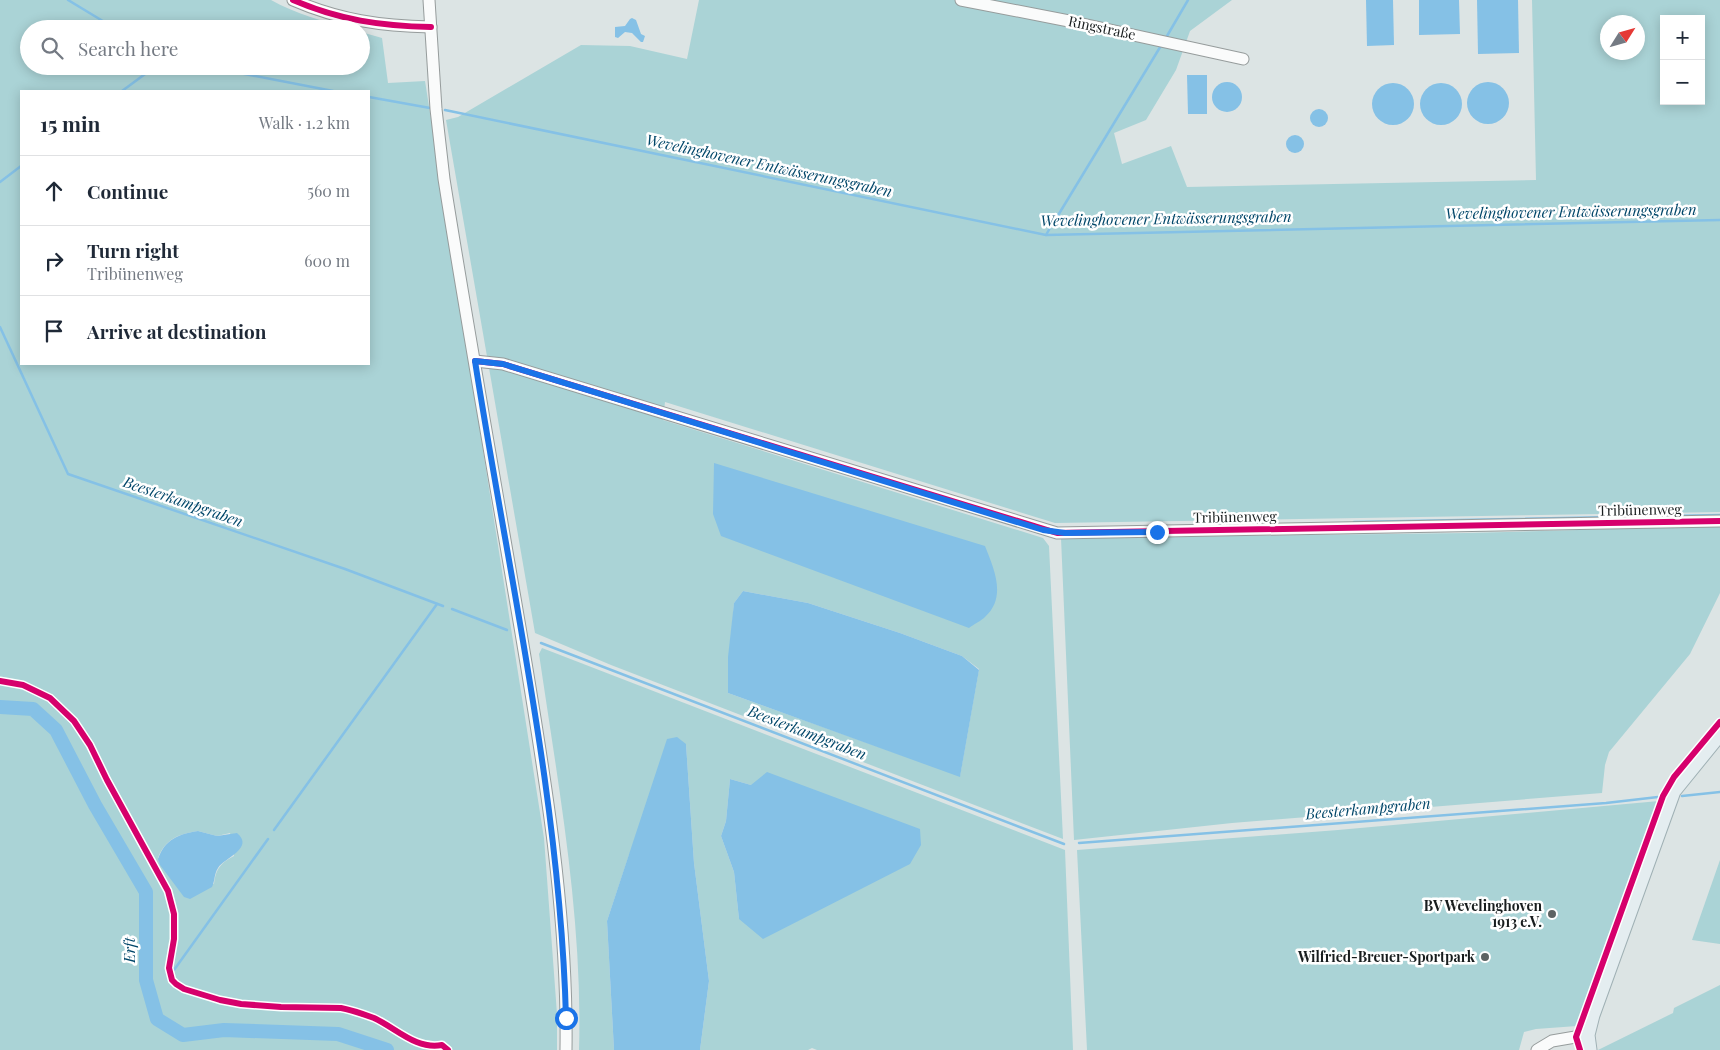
<!DOCTYPE html>
<meta charset="utf-8">
<style>
body{margin:0;font-family:"Playfair Display",serif;background:#f6f6f7;color:#1f2937}
.controls{position:absolute;right:15px;top:15px;display:grid;overflow:hidden;border-radius:0px;box-shadow:0 2px 12px #0003}
.controls button{width:45px;height:45px;display:grid;place-items:center;padding:0;border:0;border-bottom:1px solid #e0e1e3;background:#fff;color:#1f2937;font:25px sans-serif}
.compass{position:absolute;left:1600px;top:15px;width:45px;height:45px;border-radius:50%;background:#fff;box-shadow:0 2px 12px #0003;rotate:53deg}
.stop{position:absolute;width:15px;height:15px;margin:-11px;border:4px solid #1a73e8;border-radius:50%;background:#fff}
.stop.end{background:#1a73e8;border-color:#fff;box-shadow:0 1px 5px #0008}
.list{margin:0;padding:0;list-style:none}
h2{display:flex;justify-content:space-between;align-items:center;height:65px;margin:0;padding:0 20px;font-size:21px}
h2 small{font-size:16px;font-weight:400;color:#747a83}
.list li{display:grid;grid-template-columns:32px 1fr auto;gap:15px;align-items:center;box-sizing:border-box;height:70px;padding:0 20px;border-top:1px solid #e0e1e3}
.list b{display:block;font-size:19px;white-space:nowrap}
.list p{margin:0;font-size:16px;white-space:nowrap;color:#747a83}
.list em{font-size:16px;font-style:normal;color:#747a83}
.icon{flex:none;width:28px;height:28px;fill:none;stroke:currentColor;stroke-width:2;stroke-linecap:round;stroke-linejoin:round}
.map{position:relative;flex:none;width:1720px;height:1050px;overflow:hidden}
.search{position:absolute;background:#fff;box-shadow:0 2px 12px #0003;left:20px;top:20px;width:350px;height:55px;display:flex;align-items:center;gap:12px;box-sizing:border-box;padding:0 18px;border-radius:28px;color:#747a83;font-size:19px}
.panel{position:absolute;background:#fff;box-shadow:0 2px 12px #0003;left:20px;top:90px;width:350px;height:275px;border-radius:0px}
.map>svg:first-child{display:block}
</style>
<div class="map">
<svg width="1720" height="1050" viewBox="0 0 1720 1050">
<rect width="100%" height="100%" fill="#dce4e4"/>
<g fill="#aad3d6" fill-rule="evenodd">
<path d="M0,0H271C296,14 323,21 350,29H29V66H361V32L382,38L388,83L425,81L544,838L557,1014V1050H0ZM21,91H369V364H21ZM198,831L217,836L230,833L234,856C221,863 216,868 214,884L158,858C165,839 179,834 198,831Z"/>
<path d="M699,0H1232L1190,31L1176,70L1146,120L1114,133L1122,164L1171,146L1187,187L1536,180L1532,0H1720V512L1055,523L665,402L663,420L1043,538L1049,546L1063,839L611,665L535,633L446,120L458,117L581,45L630,46L687,59ZM1664,19H1701V101H1664ZM1608,22H1638V52H1608ZM743,591L808,603L900,633L962,656L979,669L960,776L728,693L734,603Z"/>
<polygon points="1720,526 1720,593 1690,654 1609,752 1605,765 1602,793 1232,823 1074,840 1061,538 1468,533"/>
<path d="M542,648L1065,850L1073,1050H817L812,1048L808,1050H700L709,981L694,863L686,744L629,855L607,921L614,1050H579C583,918 558,784 539,654ZM730,779L751,785L739,919L734,872L721,836L726,821Z"/>
<polygon points="1659,801 1577,1026 1536,1029 1524,1032 1519,1050 1087,1050 1077,850 1338,830"/>
<polygon points="1720,860 1720,944 1692,940"/>
<polygon points="1720,985 1720,1050 1598,1050 1673,1013 1674,1008"/>
</g>
<g fill="#85c1e6">
<polygon points="1366,0 1393,0 1394,45 1367,46"/>
<polygon points="1419,0 1459,0 1460,34 1419,35"/>
<polygon points="1477,0 1518,0 1519,53 1478,54"/>
<polygon points="632,18 636,20 641,34 645,36 643,42 641,42 632,33 625,32 618,38 615,37 615,27 625,26 630,19"/>
<polygon points="1187,75 1207,75 1207,114 1188,114"/>
<circle cx="1488" cy="103" r="21"/>
<circle cx="1227" cy="97" r="15"/>
<circle cx="1441" cy="104" r="21"/>
<circle cx="1393" cy="104" r="21"/>
<circle cx="1319" cy="118" r="9"/>
<circle cx="1295" cy="144" r="9"/>
<path d="M714,463L985,546C994,569 1007,597 985,617C981,621 974,624 969,628L721,536L713,514Z"/>
<polygon points="743,591 808,603 900,633 962,656 979,670 960,777 728,693 728,657 734,603"/>
<polygon points="677,737 686,744 694,863 709,981 700,1050 614,1050 607,921 667,739"/>
<polygon points="767,772 920,829 921,845 910,864 763,939 739,919 734,872 721,836 726,821 730,779 751,785"/>
<path d="M198,831L217,836L237,833C255,848 224,858 218,868C214,874 215,881 212,887L190,899L184,897L160,865L158,859C165,839 179,834 198,831Z"/>
</g>
<g fill="none" stroke-linecap="round" stroke-linejoin="round">
<g stroke="#85c1e6" stroke-width="2.5">
<polyline points="68,0 116,29"/>
<polyline points="1167,36 1188,0"/>
<polyline points="203,66 333,91"/>
<polyline points="122,91 156,66"/>
<polyline points="369,97 430,108"/>
<polyline points="445,110 1046,235 1720,220"/>
<polyline points="0,182 21,166"/>
<polyline points="1054,222 1162,44"/>
<polyline points="1046,235 1050,228"/>
<polyline points="0,327 68,474 345,569 443,606"/>
<polyline points="1354,522 1720,515"/>
<polyline points="452,609 507,630"/>
<polyline points="541,643 1064,844"/>
<polyline points="1682,796 1720,792"/>
<polyline points="274,830 437,604"/>
<polyline points="1079,843 1606,803 1658,797"/>
<polyline points="174,970 268,839"/>
</g>
<polyline stroke="#85c1e6" stroke-width="14" points="0,707 33,709 56,730 95,805 146,892 146,980 157,1019 183,1035 224,1030 338,1034 387,1050"/>
<defs>
<g id="minor">
<path d="M293,0C339,20 381,26 431,27"/>
<path d="M429,0L436,109L444,179C468,330 495,481 521,633C544,770 568,910 566,1050"/>
<polyline points="961,0 1069,21 1243,59"/>
<polyline points="475,361 503,364 1057,533 1720,521"/>
<polyline points="1537,1050 1552,1041 1587,1035"/>
</g>
<polyline id="major" points="1589,1050 1587,1035 1592,1015 1673,791 1720,733"/>
</defs>
<use href="#minor" stroke="#969c9c" stroke-width="13"/>
<use href="#major" stroke="#9fb0b4" stroke-width="17"/>
<use href="#minor" stroke="#fafbfb" stroke-width="11"/>
<use href="#major" stroke="#e4edf0" stroke-width="15"/>
<defs>
<g id="cycleway">
<path d="M293,0C339,20 381,26 431,27"/>
<polyline points="475,361 503,364 1057,533 1720,521"/>
<path d="M0,681L23,685L50,698L74,721L90,745L107,780L168,891L174,914V939L169,968L172,980L176,984L184,989L220,1000L241,1004L281,1007L341,1008C352,1010 363,1014 374,1018C396,1028 416,1050 442,1045L448,1050"/>
<polyline points="1580,1050 1576,1037 1663,796 1674,777 1720,722"/>
</g>
</defs>
<use href="#cycleway" stroke="#fff" stroke-width="9"/>
<use href="#cycleway" stroke="#d6006c" stroke-width="6"/>
</g>
<g fill="none" stroke-linecap="round" stroke-linejoin="round">
<path stroke="#1a73e8" stroke-width="6" d="M566,1018C560,797 509,579 475,361L503,364L1043,530L1065,533L1157,532"/>
</g>
<g fill="#5d6363" stroke="#fff" stroke-width="2">
<circle cx="1552" cy="914" r="5"/>
<circle cx="1485" cy="957" r="5"/>
</g>
<g text-anchor="middle" stroke-width="5" stroke-linejoin="round" paint-order="stroke">
<g font-size="14" fill="#181d1e" stroke="#fff">
<text transform="translate(1102 28) rotate(12)" y="5">Ringstraße</text>
<text transform="translate(1640 510) rotate(-1)" y="5">Tribünenweg</text>
<text transform="translate(1235 517) rotate(-1)" y="5">Tribünenweg</text>
</g>
<g font-size="14" font-weight="bold" fill="#181d1e" stroke="#fff" text-anchor="end">
<text x="1542" y="911">BV Wevelinghoven<tspan x="1542" dy="16">1913 e.V.</tspan></text>
<text x="1475" y="962">Wilfried-Breuer-Sportpark</text>
</g>
<g font-size="15" font-style="italic" fill="#004669" stroke="#fff">
<text transform="translate(769 166) rotate(12)" y="5">Wevelinghovener Entwässerungsgraben</text>
<text transform="translate(1571 212) rotate(-1)" y="5">Wevelinghovener Entwässerungsgraben</text>
<text transform="translate(1166 219) rotate(-1)" y="5">Wevelinghovener Entwässerungsgraben</text>
<text transform="translate(183 502) rotate(19)" y="5">Beesterkampgraben</text>
<text transform="translate(807 733) rotate(21)" y="5">Beesterkampgraben</text>
<text transform="translate(1368 809) rotate(-5)" y="5">Beesterkampgraben</text>
<text transform="translate(130 950) rotate(-90)" y="5">Erft</text>
</g>
</g>
</svg>
<div class="controls">
<button>+</button>
<button>−</button>
</div>
<svg class="compass" viewBox="-18 -18 36 36"><path d="M0-13l5 13h-10z" fill="#e53935"/><path d="M0 13l5-13h-10z" fill="#747a83"/></svg>
<div class="stop" style="left:566px;top:1018px"></div>
<div class="stop end" style="left:1157px;top:532px"></div>
<div class="search"><svg class="icon" aria-label="search" viewBox="0 0 24 24"><circle cx="10" cy="10" r="6"/><path d="M15 15l6 6"/></svg>Search here</div>
<section class="panel">
<h2>15 min<small>Walk · 1.2 km</small></h2>
<ul class="list">
<li><svg class="icon" aria-label="ahead" viewBox="0 0 24 24"><path d="M12 20V5M6 11l6-6 6 6"/></svg><div><b>Continue</b></div><em>560 m</em></li>
<li><svg class="icon" aria-label="right" viewBox="0 0 24 24"><path d="M7 20v-9h11M14 6l5 5-5 5"/></svg><div><b>Turn right</b><p>Tribünenweg</p></div><em>600 m</em></li>
<li><svg class="icon" aria-label="arrive" viewBox="0 0 24 24"><path d="M6 21V4h12l-3 4 3 4H6"/></svg><div><b>Arrive at destination</b></div></li>
</ul>
</section>
</div>
